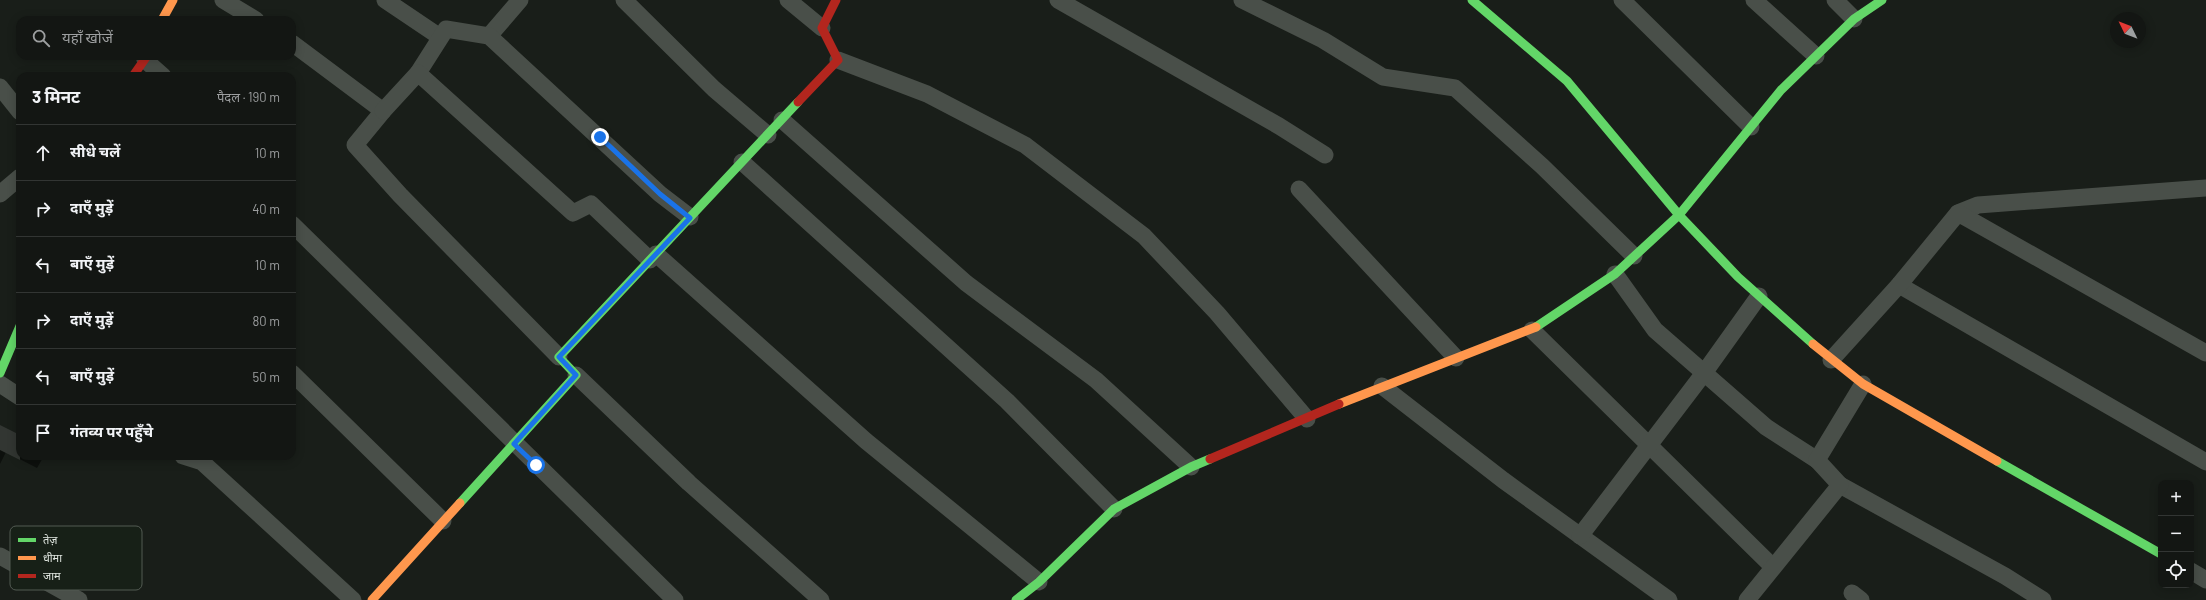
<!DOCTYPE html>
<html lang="hi">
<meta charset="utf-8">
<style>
body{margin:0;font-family:Barlow,"Noto Sans Devanagari",sans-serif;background:#202321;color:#f1f3f6}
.controls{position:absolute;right:12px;bottom:12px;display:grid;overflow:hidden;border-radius:8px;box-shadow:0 2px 10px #0003}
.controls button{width:36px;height:36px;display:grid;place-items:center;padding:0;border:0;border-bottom:1px solid #323533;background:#131613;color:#f1f3f6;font:20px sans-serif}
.compass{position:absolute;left:2110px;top:12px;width:36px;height:36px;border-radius:50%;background:#131613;box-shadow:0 2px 10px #0003;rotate:313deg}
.stop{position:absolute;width:12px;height:12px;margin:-9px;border:3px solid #1a73e8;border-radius:50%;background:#fff}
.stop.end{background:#1a73e8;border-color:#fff;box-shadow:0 1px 4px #0008}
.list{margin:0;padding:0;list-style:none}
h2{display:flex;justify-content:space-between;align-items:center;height:52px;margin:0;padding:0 16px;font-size:17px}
h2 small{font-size:13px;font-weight:400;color:#9d9fa0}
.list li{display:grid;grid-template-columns:26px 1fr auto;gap:12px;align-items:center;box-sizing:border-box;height:56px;padding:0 16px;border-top:1px solid #323533}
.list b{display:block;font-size:15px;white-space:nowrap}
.list em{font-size:13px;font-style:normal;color:#9d9fa0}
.icon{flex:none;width:22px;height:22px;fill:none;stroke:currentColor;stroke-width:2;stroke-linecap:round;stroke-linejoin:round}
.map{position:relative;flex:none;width:2206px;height:600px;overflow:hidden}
.search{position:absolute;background:#131613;box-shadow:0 2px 10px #0003;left:16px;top:16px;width:280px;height:44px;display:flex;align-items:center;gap:10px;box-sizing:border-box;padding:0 14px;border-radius:12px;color:#9d9fa0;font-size:15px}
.panel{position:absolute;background:#131613;box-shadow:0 2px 10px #0003;left:16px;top:72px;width:280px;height:388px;border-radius:12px}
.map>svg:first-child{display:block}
</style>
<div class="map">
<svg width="2206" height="600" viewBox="0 0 2206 600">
<rect width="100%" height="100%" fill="#191e19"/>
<polygon fill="#0007" points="0,426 20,436 20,456 44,456 37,468 6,452 0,464"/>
<polygon fill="#323632" points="0,425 20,435 20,460 0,450"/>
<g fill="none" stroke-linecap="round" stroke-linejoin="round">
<g stroke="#494f49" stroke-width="17">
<polyline points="223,0 256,20"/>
<polyline points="385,0 440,37"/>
<polyline points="624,0 714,89 768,135"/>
<polyline points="788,0 822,28"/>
<polyline points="1058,0 1279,126 1325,155"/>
<polyline points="1242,0 1323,40 1383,77 1455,88 1542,166 1634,256"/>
<polyline points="1622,0 1751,127"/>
<polyline points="1754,0 1816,56"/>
<polyline points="1835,0 1854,19"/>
<polyline points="489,36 520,0"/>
<polyline points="292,43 383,111 355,145 400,195 559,357"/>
<polyline points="145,60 163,76"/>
<polyline points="838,60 927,94 1025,145 1144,236 1217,313 1307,419"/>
<polyline points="418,73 446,29 489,36 660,194 690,217"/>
<polyline points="0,87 20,112"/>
<polyline points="383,111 418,73 573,213 591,204 650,260"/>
<polyline points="782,120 966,283 1096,380 1191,467"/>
<polyline points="742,162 1007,401 1114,509"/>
<polyline points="1299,189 1456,358"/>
<polyline points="0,194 20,177"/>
<polyline points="1958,213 1978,205 2206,188"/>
<polyline points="292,224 675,600"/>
<polyline points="656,254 866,441 1039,582"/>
<polyline points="1615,274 1655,330 1766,427 1817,460"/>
<polyline points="1899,285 2206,462"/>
<polyline points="1532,330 1773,567"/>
<polyline points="1831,360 1899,285 1958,213 2206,353"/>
<polyline points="292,373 443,521"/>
<polyline points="576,375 689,483 821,600"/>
<polyline points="0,384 20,397"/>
<polyline points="1382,386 1503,480 1669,600"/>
<polyline points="183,456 202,462 353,600"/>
<polyline points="1840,485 2005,576 2043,600"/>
<polyline points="1580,536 1704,373 1759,296"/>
<polyline points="0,556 79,600"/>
<polyline points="2191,571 2206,580"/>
<polyline points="1852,593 1861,600"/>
<polyline points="1747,600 1840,485 1817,460 1863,384"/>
</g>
<g stroke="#63d668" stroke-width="9">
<polyline points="1472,0 1567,81 1679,215 1738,277 1813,344"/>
<polyline points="1536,327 1615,274 1679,215 1781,90 1854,19 1882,0"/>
<polyline points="0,373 20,326"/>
<polyline points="1997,461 2161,554"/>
<polyline points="460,503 576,375 559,357 798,102"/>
<polyline points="1016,600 1039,582 1114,509 1191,467 1210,459"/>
</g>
<g stroke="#ff974d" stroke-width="9">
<polyline points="162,20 173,0"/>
<polyline points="1813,344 1863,384 1997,461"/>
<polyline points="1339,404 1536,327"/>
<polyline points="372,600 460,503"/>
</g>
<g stroke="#b3261e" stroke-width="9">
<polyline points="133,76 147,56"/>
<polyline points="798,102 838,60 822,28 836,0"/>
<polyline points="1210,459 1339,404"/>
</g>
</g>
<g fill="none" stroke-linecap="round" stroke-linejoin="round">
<polyline stroke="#1a73e8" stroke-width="5" points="536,465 514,444 576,375 559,357 690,218 660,194 600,137"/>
</g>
<rect x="10" y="526" width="132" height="64" rx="6" fill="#172017" stroke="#535b53" stroke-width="1"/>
<rect x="18" y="538" width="18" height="4" fill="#63d668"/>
<rect x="18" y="556" width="18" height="4" fill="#ff974d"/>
<rect x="18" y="574" width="18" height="4" fill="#b3261e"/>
<g font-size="11" fill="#e0e6e0">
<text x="43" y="544">तेज़</text>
<text x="43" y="562">धीमा</text>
<text x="43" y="580">जाम</text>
</g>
</svg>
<div class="controls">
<button>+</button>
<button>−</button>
<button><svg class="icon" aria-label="locate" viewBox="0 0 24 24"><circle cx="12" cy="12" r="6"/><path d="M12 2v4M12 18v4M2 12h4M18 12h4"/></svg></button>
</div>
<svg class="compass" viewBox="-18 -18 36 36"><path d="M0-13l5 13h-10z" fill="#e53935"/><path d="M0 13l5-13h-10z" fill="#9d9fa0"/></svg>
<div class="stop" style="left:536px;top:465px"></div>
<div class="stop end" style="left:600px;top:137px"></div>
<div class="search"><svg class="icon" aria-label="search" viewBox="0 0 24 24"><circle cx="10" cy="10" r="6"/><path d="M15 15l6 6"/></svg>यहाँ खोजें</div>
<section class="panel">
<h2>3 मिनट<small>पैदल · 190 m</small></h2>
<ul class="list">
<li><svg class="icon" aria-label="ahead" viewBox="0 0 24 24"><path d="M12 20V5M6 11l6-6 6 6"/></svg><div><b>सीधे चलें</b></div><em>10 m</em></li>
<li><svg class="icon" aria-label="right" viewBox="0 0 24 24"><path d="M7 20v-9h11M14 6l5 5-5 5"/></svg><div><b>दाएँ मुड़ें</b></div><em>40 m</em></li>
<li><svg class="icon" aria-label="left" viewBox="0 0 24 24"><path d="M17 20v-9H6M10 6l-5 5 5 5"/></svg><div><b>बाएँ मुड़ें</b></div><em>10 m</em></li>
<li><svg class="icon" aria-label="right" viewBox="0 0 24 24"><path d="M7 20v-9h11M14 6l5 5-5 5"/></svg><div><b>दाएँ मुड़ें</b></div><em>80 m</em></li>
<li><svg class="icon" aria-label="left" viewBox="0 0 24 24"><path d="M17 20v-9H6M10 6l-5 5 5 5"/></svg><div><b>बाएँ मुड़ें</b></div><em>50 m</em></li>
<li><svg class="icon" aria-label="arrive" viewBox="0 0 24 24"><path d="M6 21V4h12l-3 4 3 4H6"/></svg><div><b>गंतव्य पर पहुँचे</b></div></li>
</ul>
</section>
</div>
